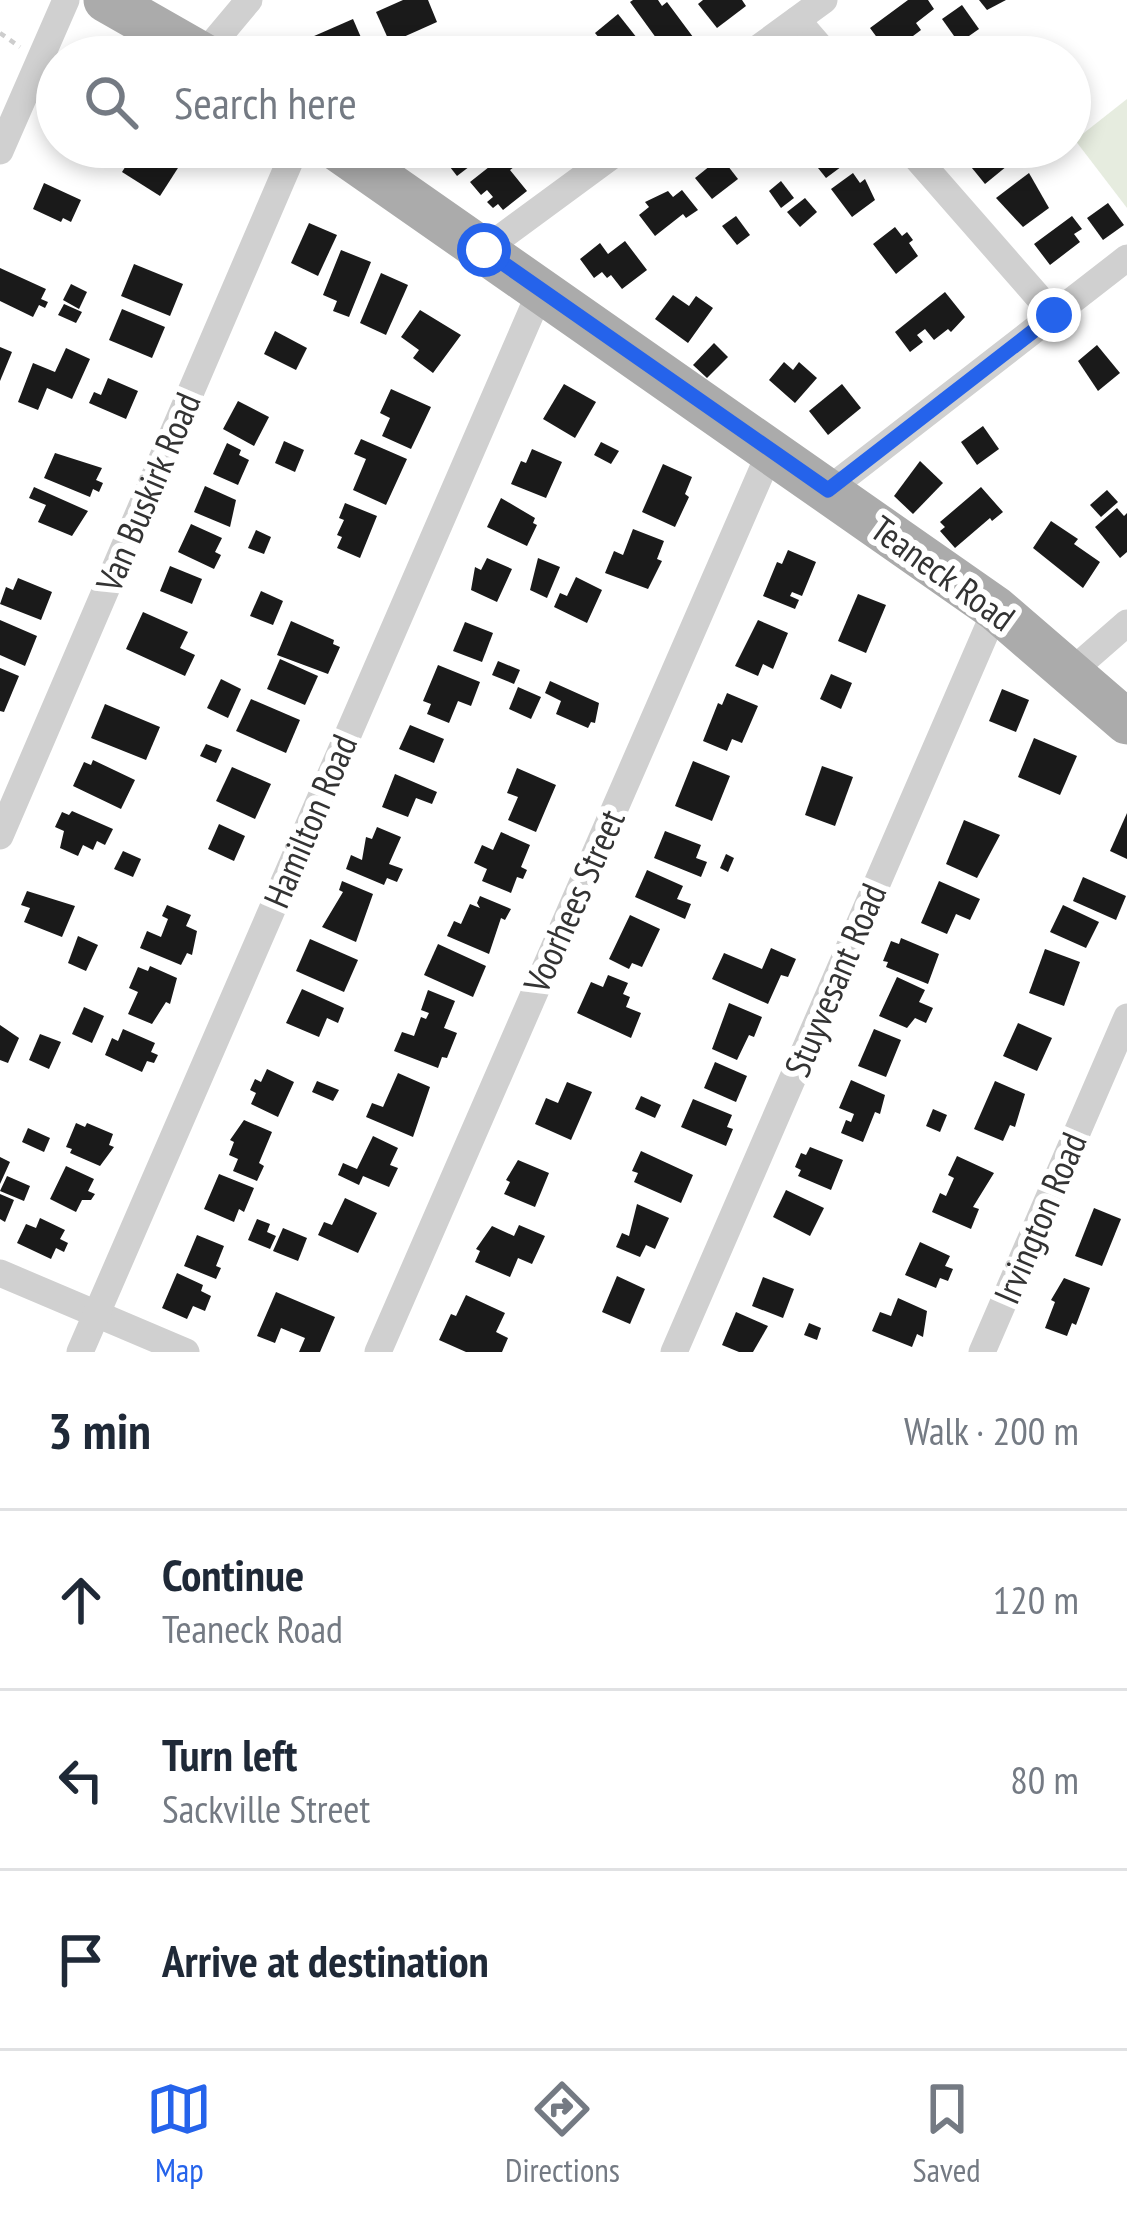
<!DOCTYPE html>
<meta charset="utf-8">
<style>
body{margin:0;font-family:"PT Sans Narrow",sans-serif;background:#f2f2f3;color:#1f2937}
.stop{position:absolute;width:36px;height:36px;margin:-27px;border:9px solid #2563eb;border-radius:50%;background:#fff}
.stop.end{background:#2563eb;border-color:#fff;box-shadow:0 3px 12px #0008}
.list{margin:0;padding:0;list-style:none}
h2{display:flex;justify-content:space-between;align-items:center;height:156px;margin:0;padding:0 48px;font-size:51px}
h2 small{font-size:39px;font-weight:400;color:#747a83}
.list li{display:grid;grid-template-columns:78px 1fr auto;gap:36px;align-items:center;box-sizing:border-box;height:180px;padding:0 48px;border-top:3px solid #e0e1e3}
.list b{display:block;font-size:45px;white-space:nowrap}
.list p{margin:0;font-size:39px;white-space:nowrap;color:#747a83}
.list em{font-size:39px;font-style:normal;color:#747a83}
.icon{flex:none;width:66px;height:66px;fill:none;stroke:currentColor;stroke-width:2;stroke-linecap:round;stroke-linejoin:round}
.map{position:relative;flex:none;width:1127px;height:1352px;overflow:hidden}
.search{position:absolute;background:#fff;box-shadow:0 6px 18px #0003;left:36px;right:36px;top:36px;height:132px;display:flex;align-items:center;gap:30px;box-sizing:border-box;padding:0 42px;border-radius:66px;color:#747a83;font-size:45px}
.sheet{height:696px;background:#fff}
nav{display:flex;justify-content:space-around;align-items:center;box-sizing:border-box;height:168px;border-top:3px solid #e0e1e3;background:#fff;font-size:33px;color:#747a83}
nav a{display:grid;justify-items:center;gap:6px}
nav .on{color:#2563eb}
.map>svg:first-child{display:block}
</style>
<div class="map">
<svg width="1127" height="1352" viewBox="0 0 1127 1352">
<rect width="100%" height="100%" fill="#fff"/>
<polygon fill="#e6ecdf" points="1127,99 1127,208 1075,140"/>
<g fill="#1a1a1a">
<polygon points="403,0 428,0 437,22 390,43 376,12"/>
<polygon points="633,0 658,0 662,6 667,2 696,41 683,51 678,44 667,53 630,2"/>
<polygon points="703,0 742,0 746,6 717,28 698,4"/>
<polygon points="908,0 928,0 934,9 916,23 921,30 889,54 870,28"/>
<polygon points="979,0 1006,0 987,10"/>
<polygon points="962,5 979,29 959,43 942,19"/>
<polygon points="618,14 637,38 614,56 595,33"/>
<polygon points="353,19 366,49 347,57 313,57 305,40"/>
<polygon points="138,147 169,147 185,157 160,196 122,172"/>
<polygon points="382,147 425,147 399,168"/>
<polygon points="439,147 495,147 457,176 436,149"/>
<polygon points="757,147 784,147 767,160"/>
<polygon points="835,147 849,161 826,178 814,163"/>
<polygon points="976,147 1020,147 1024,152 985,184 963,157"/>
<polygon points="508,152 518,164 510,170 527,191 503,210 498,204 493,208 487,202 493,197 487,190 481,195 470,182"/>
<polygon points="721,157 738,179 712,199 695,178"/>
<polygon points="853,173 860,183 865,179 875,200 852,217 831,189"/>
<polygon points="1029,173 1049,208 1023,227 996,198"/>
<polygon points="781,181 794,198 781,208 769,191"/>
<polygon points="44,183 81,200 71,222 63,218 61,222 33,209"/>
<polygon points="682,190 698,210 686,218 683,214 655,236 639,215 649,207 645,202 668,191 673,197"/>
<polygon points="805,198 817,212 800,227 787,212"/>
<polygon points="1108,203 1124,225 1103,240 1087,218"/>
<polygon points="736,216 750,235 737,245 722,226"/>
<polygon points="1072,216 1082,229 1074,234 1080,242 1050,265 1034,244"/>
<polygon points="309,223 337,235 318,276 291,263"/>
<polygon points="895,227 902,236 907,232 913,240 909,243 918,256 896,274 873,244"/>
<polygon points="625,241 647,270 622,289 611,275 607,278 602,272 594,278 580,259 600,243 608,254"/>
<polygon points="341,250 371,262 349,317 333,311 337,301 323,295"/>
<polygon points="134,264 183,284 170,316 121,296"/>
<polygon points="0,268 46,289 41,299 48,302 45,308 39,305 33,317 0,301"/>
<polygon points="381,273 408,285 386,335 360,323"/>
<polygon points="71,284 87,292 79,309 63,300"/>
<polygon points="945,292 965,317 951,332 948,329 934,340 925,329 917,335 923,342 910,352 895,332"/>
<polygon points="673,295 689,306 696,296 713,308 688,343 655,319"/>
<polygon points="64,304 82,312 76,323 58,315"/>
<polygon points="122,309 165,327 152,358 109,340"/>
<polygon points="420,310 461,335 433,373 413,358 419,350 401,337"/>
<polygon points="275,331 307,348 296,370 264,354"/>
<polygon points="714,343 728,357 707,378 693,365"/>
<polygon points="1097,345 1120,373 1098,391 1078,361"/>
<polygon points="0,347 12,352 0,381"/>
<polygon points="66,348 90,359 72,399 47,388 38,410 18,402 33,363 55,372"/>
<polygon points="784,362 793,370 799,362 817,378 795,403 769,380"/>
<polygon points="108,378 138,391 126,419 89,403 94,392 101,395"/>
<polygon points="564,384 596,402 575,438 543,419"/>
<polygon points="842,384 861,408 828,435 809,411"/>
<polygon points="391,389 431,407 411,449 382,436 390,418 380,413"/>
<polygon points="238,401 269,417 254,446 223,429"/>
<polygon points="983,426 999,449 977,465 961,442"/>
<polygon points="361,439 407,459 386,505 353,490 366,459 354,454"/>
<polygon points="284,441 304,450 295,472 275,463"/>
<polygon points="601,442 619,451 611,464 594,455"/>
<polygon points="227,443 241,450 239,455 249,460 238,485 213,474"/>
<polygon points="532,449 562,462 546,498 511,484 521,461 526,463"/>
<polygon points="55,453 102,468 96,480 103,483 99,492 93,489 90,497 44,478"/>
<polygon points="920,461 943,483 913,514 894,496"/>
<polygon points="663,464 692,477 685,494 689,497 675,527 642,512"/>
<polygon points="205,486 236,500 230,527 194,512"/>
<polygon points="34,487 88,511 72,536 38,522 46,505 29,498"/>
<polygon points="981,487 1003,512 992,521 990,518 955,548 940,531 945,527 940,522"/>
<polygon points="1107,490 1118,502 1101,517 1090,505"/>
<polygon points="501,498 535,518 533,523 537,525 527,546 487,527"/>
<polygon points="345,503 377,516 360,558 337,548 342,537 337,535 344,520 339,518"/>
<polygon points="1117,508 1124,516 1127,513 1127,552 1120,558 1095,527"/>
<polygon points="1051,521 1078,539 1074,544 1100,562 1083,588 1033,548"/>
<polygon points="191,524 222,538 215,552 221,555 214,569 178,552"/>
<polygon points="633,529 664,541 657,559 662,561 648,589 605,573 614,551 623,555"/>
<polygon points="256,530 271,537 264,554 248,548"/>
<polygon points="788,550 816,562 802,596 792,592 790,596 799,600 795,609 763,596 777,562 782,564"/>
<polygon points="487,558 512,569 497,602 471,590 475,567 481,570"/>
<polygon points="538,558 560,567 547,598 530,590"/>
<polygon points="170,566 202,579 192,604 160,591"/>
<polygon points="576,577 602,590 587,623 554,607 560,593 567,596"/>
<polygon points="18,578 52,592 41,620 0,604 6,587 13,590"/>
<polygon points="261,591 283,601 273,625 250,616"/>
<polygon points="858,594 886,605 866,653 838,641"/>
<polygon points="143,612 188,632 180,648 195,655 185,676 126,649"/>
<polygon points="0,620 37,636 25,666 0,655"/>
<polygon points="758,620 788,633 773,669 763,664 758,676 735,666"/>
<polygon points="291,621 334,640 333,644 340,647 328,674 277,655"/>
<polygon points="465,622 493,633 482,662 453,651"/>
<polygon points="280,659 318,676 305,705 267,689"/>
<polygon points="498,661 520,670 514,684 492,675"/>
<polygon points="438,665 480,682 471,706 458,701 449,723 427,714 431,704 423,701"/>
<polygon points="0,668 19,676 4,712 0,711"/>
<polygon points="831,674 852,683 841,709 820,699"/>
<polygon points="221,679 241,689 228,718 207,708"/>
<polygon points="550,681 599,703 595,723 591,722 588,728 556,714 561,701 545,693"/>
<polygon points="518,687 541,697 531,719 509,709"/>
<polygon points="1002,689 1029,700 1016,732 989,721"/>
<polygon points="727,693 758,706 742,743 732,739 727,751 703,741 718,703 722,705"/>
<polygon points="251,699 300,720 286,753 236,731"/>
<polygon points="105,704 160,727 146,760 91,738"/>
<polygon points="410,725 444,739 434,763 399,749"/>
<polygon points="1034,738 1077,756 1060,795 1018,777"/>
<polygon points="206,744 222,750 216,763 200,756"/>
<polygon points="93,760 135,780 121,809 73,786 84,762 91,765"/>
<polygon points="693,761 730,776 712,821 675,806"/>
<polygon points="822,766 853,777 835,826 805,815"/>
<polygon points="232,767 271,784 255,819 216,801"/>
<polygon points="517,768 556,785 536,832 508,820 518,797 507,793"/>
<polygon points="395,774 437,792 432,804 416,798 408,817 382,807"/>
<polygon points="72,811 113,829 105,845 97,841 93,850 83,845 78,856 60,848 64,831 55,827 62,812 69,815"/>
<polygon points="1127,813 1127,859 1110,851"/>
<polygon points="964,820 1000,835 977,878 946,864"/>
<polygon points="219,824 245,836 234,861 208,849"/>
<polygon points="377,827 401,837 389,864 403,869 397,882 387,878 384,885 346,869 351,855 362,860 366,837 372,839"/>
<polygon points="665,831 701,845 696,858 707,862 701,877 654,858"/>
<polygon points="501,832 530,845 521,867 527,870 523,879 517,877 511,893 482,881 487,869 474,863 482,845 493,850"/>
<polygon points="123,851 141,859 133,877 114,869"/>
<polygon points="726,854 734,858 728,872 720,868"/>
<polygon points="647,870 683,886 677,899 691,904 685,919 635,897"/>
<polygon points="1083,877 1126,896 1116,920 1073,901"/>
<polygon points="342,881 373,894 356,942 322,927 343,892 339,890"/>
<polygon points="939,881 980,899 970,920 956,914 947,934 921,923"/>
<polygon points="27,891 75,906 62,937 24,922 30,908 21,905"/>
<polygon points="480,896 511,909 505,920 501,918 489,954 447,936 454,921 461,924 470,904 480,908 477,903"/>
<polygon points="167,905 191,915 186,926 197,931 192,955 187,953 181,965 140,948 147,931 161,937 168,919 162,916"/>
<polygon points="1063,905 1099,922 1086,948 1050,932"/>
<polygon points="630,915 660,929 642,967 632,963 629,969 609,959"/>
<polygon points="78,936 98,945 86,971 68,963"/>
<polygon points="901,938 939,954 928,984 886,967 888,962 883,961 891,941 899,944"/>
<polygon points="310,939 358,960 344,992 296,971"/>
<polygon points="438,944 486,966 473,997 424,975"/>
<polygon points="771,948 796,959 788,977 781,975 768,1004 712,979 724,953 762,969"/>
<polygon points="1045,949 1080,962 1064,1006 1029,993"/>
<polygon points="150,966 177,978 170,1004 166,1002 152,1024 128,1014 138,992 129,988 138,967 148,971"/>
<polygon points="608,975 628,983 623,994 630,997 626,1007 641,1013 631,1038 577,1013 591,982 603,987"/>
<polygon points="897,977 925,990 919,1002 933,1008 926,1023 915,1018 907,1028 879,1016"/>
<polygon points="302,989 344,1008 338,1023 327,1018 319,1037 286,1023"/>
<polygon points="428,990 455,1001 444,1028 457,1033 447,1058 442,1057 438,1068 394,1051 402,1032 414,1036 421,1017 426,1019 429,1013 421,1010"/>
<polygon points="729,1003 762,1017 754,1037 749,1035 737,1060 712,1049"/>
<polygon points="84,1007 104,1016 92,1043 72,1034"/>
<polygon points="1018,1023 1052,1038 1037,1071 1003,1056"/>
<polygon points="0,1025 19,1038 8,1063 0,1060"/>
<polygon points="123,1029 155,1043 151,1052 158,1055 154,1063 147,1061 142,1072 105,1055 112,1038 118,1041"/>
<polygon points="874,1029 901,1040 886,1077 858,1066"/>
<polygon points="40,1034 61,1042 49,1069 29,1060"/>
<polygon points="715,1062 747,1076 736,1102 704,1088"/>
<polygon points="267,1069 294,1082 278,1117 251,1104 256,1093 250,1090 255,1079 261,1082"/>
<polygon points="398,1073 430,1087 413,1137 366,1117 372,1103 383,1107"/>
<polygon points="851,1080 885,1095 880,1114 875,1112 863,1142 841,1133 846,1120 851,1122 854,1114 839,1108"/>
<polygon points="317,1081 339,1090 333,1101 312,1092"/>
<polygon points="995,1081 1025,1094 1015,1127 1010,1125 1003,1141 974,1129"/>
<polygon points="567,1082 592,1092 571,1140 535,1124 546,1098 558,1103"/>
<polygon points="641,1096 661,1105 655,1118 635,1109"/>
<polygon points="693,1099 732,1115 727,1127 733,1129 726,1146 681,1127"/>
<polygon points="933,1109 947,1115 940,1132 926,1126"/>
<polygon points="244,1120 272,1132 259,1163 264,1166 257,1181 233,1171 238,1159 229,1155 234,1142 230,1140"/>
<polygon points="76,1123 85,1127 87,1123 113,1134 109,1145 114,1147 100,1166 70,1153 72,1149 66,1147"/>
<polygon points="28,1128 50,1138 44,1152 22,1142"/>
<polygon points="373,1136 398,1148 390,1165 398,1168 389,1187 363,1176 359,1185 338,1175 343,1163 357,1169"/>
<polygon points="810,1147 843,1160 831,1190 798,1176 801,1170 795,1167 801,1153 806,1155"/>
<polygon points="641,1151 693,1175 681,1203 634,1182 638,1173 632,1171"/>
<polygon points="957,1156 994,1173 973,1207 979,1209 971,1229 932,1212 940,1193 946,1196 954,1178 948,1175"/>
<polygon points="0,1157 10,1162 0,1184"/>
<polygon points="518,1160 549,1173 535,1207 504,1194 510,1182 506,1180"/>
<polygon points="66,1166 94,1179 88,1191 95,1194 91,1200 82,1200 76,1212 50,1199"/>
<polygon points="219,1174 254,1188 244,1212 239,1209 234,1222 204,1209"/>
<polygon points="7,1176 30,1186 24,1201 0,1191"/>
<polygon points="786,1190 824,1208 810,1236 773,1217"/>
<polygon points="0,1194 14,1200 5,1222 0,1219"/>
<polygon points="345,1198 377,1213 358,1253 318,1235 324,1222 332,1225"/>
<polygon points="637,1204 669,1218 655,1249 646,1245 640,1257 616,1247 622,1233 629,1236"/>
<polygon points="1094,1208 1121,1219 1102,1266 1075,1256"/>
<polygon points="40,1218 65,1230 60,1239 68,1243 64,1252 56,1248 51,1259 17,1243 26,1224 36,1228"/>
<polygon points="257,1219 270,1224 267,1232 276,1236 270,1249 248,1240"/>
<polygon points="519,1225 545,1236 532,1264 518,1258 510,1277 475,1262 480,1251 476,1249 492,1226 514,1236"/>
<polygon points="283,1228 307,1238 298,1261 273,1251"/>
<polygon points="197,1235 224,1246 216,1266 221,1268 216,1279 184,1266"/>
<polygon points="920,1242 950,1256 945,1266 953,1269 948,1281 940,1278 936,1288 905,1275"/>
<polygon points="177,1273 203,1285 201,1291 211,1296 205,1311 193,1306 187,1319 162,1308"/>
<polygon points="617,1276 645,1289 630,1324 602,1312"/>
<polygon points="763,1277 794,1289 783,1318 752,1306"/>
<polygon points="1064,1278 1090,1288 1076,1325 1072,1323 1067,1336 1045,1328 1055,1302 1051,1300"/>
<polygon points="276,1292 335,1317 320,1352 299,1352 305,1338 281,1328 275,1343 257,1336"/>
<polygon points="466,1295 505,1313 496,1332 508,1338 502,1352 466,1352 439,1340 451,1314 456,1316"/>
<polygon points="898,1298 927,1311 923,1337 917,1334 912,1347 872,1331 880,1312 891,1316"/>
<polygon points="736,1312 768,1326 753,1352 739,1352 722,1345"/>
<polygon points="809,1323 821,1328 817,1340 804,1335"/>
</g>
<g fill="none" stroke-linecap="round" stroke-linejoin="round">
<polyline stroke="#cdcdcd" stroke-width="4.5" stroke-dasharray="6 6" stroke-linecap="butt" points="0,33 20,47"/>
<g stroke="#d0d0d0" stroke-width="27">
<polyline points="797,20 829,57"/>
<polyline points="203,55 249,0"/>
<polyline points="746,57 824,0"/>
<polyline points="907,147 1054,315"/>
<polyline points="0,151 66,0"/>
<polyline points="484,250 624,147"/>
<polyline points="828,490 1127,258"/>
<polyline points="1072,671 1127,623"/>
<polyline points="0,836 296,147"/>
<polyline points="0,1273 186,1352"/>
<polyline points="80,1352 541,290"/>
<polyline points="378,1352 771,450"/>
<polyline points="674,1352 996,609"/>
<polyline points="982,1352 1127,1017"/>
</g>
<g stroke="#ababab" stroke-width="45">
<polyline points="106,0 206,57"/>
<polyline points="335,147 996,609 1127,722"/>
</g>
</g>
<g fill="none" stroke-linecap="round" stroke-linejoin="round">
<polyline stroke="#2563eb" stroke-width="15" points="484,250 828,490 1054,315"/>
</g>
<g text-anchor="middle" stroke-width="12" stroke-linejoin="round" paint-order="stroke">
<g font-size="36" fill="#333" stroke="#fff">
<text transform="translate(148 492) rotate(-67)" y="13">Van Buskirk Road</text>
<text transform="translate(943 573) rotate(36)" y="13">Teaneck Road</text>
<text transform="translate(310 821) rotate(-67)" y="13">Hamilton Road</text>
<text transform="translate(574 901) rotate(-66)" y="13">Voorhees Street</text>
<text transform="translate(835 980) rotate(-67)" y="13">Stuyvesant Road</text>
<text transform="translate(1040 1218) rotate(-67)" y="13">Irvington Road</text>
</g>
</g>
</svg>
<div class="stop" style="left:484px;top:250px"></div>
<div class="stop end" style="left:1054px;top:315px"></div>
<div class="search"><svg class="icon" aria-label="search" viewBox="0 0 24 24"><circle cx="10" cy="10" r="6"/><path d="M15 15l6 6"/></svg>Search here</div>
</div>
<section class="sheet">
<h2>3 min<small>Walk · 200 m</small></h2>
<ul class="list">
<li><svg class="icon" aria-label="ahead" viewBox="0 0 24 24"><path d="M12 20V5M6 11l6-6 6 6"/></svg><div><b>Continue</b><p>Teaneck Road</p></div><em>120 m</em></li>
<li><svg class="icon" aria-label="left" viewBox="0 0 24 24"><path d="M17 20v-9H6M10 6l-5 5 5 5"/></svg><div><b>Turn left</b><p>Sackville Street</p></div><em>80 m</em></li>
<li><svg class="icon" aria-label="arrive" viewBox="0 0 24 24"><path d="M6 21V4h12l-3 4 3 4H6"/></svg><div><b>Arrive at destination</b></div></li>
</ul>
</section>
<nav>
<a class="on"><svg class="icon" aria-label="map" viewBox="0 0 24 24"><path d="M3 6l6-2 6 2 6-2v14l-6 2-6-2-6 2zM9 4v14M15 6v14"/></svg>Map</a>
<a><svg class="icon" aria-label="directions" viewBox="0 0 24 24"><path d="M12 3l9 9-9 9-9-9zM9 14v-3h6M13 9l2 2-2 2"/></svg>Directions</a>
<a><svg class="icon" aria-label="saved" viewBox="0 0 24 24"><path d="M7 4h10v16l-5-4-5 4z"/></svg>Saved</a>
</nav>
